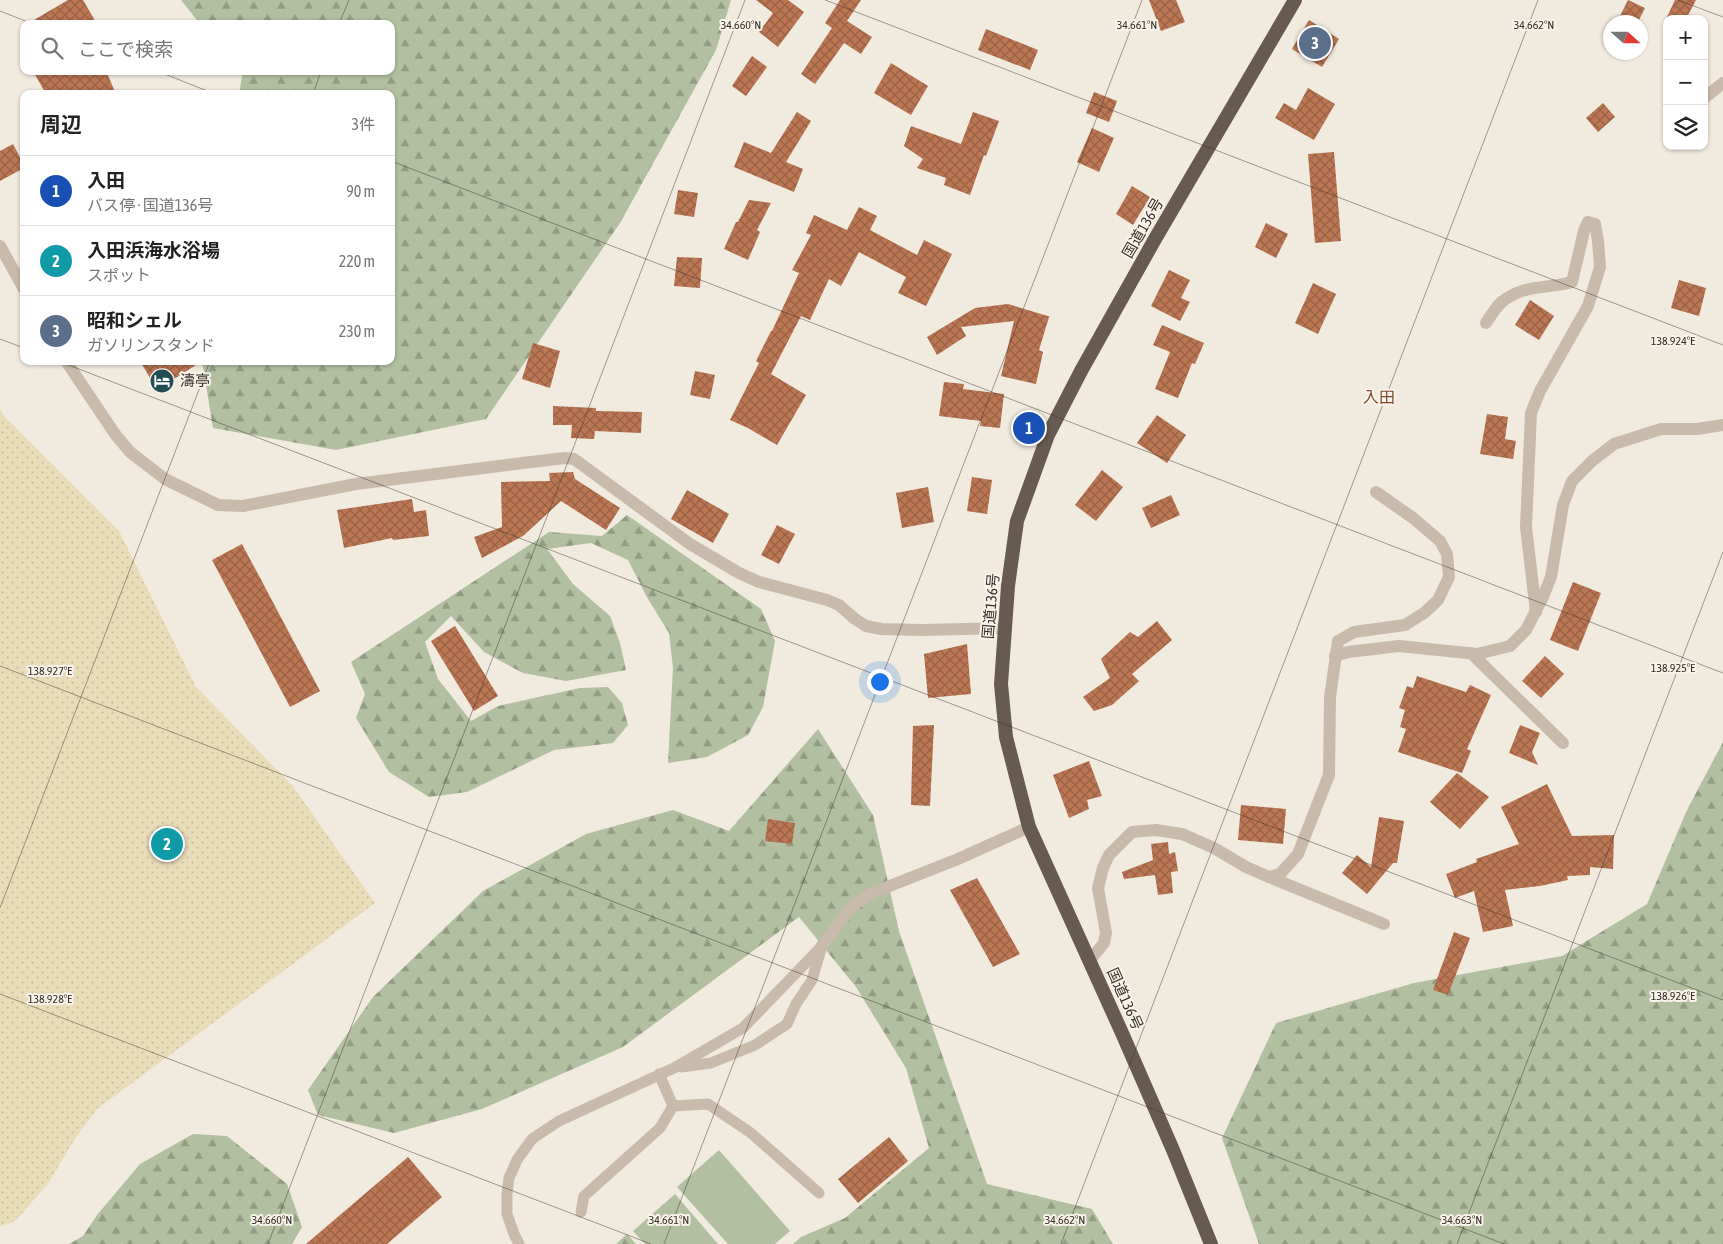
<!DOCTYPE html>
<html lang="ja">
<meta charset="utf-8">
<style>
body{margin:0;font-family:"Asap Condensed","Noto Sans JP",sans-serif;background:#f6f6f6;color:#222}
.controls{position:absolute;right:15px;top:15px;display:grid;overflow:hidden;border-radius:10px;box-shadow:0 1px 4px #0004}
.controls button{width:45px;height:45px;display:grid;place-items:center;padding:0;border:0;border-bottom:1px solid #e0e0e0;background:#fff;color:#222;font:25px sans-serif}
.compass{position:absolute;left:1603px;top:15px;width:45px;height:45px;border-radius:50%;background:#fff;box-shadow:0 1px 4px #0004;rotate:111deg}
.you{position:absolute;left:879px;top:681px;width:18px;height:18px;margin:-12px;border:4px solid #fff;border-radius:50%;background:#1a73e8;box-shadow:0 0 0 8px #1a73e833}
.badge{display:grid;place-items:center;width:32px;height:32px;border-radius:50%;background:#0b8043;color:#fff;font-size:16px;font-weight:700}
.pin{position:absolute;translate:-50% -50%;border:2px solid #fff;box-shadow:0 1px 5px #0006}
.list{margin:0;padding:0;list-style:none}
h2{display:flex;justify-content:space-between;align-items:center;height:65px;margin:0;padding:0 20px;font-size:21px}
h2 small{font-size:16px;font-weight:400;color:#767676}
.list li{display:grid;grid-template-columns:32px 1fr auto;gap:15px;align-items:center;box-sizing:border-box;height:70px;padding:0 20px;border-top:1px solid #e0e0e0}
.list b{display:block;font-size:19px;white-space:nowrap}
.list p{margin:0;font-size:16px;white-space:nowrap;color:#767676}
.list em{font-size:16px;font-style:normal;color:#767676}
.icon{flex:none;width:28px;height:28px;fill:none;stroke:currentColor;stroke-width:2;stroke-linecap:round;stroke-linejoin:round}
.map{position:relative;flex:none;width:1723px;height:1244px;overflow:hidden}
.search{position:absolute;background:#fff;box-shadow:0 1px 4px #0004;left:20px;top:20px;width:375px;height:55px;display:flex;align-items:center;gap:12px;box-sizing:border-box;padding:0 18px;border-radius:10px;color:#767676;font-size:19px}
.panel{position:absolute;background:#fff;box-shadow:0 1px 4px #0004;left:20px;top:90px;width:375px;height:275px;border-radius:10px}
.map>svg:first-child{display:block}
</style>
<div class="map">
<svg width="1723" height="1244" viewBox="0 0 1723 1244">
<defs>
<pattern id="forest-firs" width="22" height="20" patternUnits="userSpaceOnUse" patternTransform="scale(1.25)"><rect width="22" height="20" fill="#b2bfa0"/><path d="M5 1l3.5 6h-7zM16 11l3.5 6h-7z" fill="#929c83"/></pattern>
<pattern id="sand-dots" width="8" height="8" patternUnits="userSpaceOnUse" patternTransform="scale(1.25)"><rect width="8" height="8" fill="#e9ddb9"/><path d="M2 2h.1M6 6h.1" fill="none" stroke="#c8be9f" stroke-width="1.8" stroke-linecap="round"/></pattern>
<pattern id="building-cross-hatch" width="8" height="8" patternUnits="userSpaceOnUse" patternTransform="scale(1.25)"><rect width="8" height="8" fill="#bb7653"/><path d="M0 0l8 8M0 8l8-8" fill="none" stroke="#996145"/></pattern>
</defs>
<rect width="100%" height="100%" fill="#f1eadf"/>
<g fill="url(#forest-firs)">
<polygon points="181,0 731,0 716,50 620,223 486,419 336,450 213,428 202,361 391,361 391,94 239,94 242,76 239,71 391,71 391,24 200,24"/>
<polygon points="627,515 761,609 775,641 763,707 748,735 707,757 668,763 673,668 669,633 648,599 628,560 591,543 547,549 573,584 610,616 620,643 626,670 566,681 523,673 484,652 451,616 425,642 438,679 471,721 498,706 580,688 608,687 622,703 628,725 613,743 554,750 467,792 429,797 389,772 356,718 365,694 351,662 549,532 602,536"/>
<polygon points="818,729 873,815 899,931 987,1184 1092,1209 1113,1244 793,1244 801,1237 845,1218 929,1148 906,1068 856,987 799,917 623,1047 482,1109 394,1133 318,1115 308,1090 373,997 483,891 586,834 673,810 729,831"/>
<polygon points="1723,742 1723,1244 1259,1244 1222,1138 1276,1023 1414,983 1562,956 1647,904 1687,810"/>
<polygon points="193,1134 227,1136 287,1184 302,1227 292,1244 69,1244 83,1236 97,1215 140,1164"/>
<polygon points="627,1234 636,1244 616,1244"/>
</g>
<polygon fill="url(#sand-dots)" points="0,409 3,415 119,531 196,687 292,785 375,903 97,1109 74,1140 48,1184 15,1221 0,1227"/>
<g fill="#b2bfa0">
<polygon points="719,1150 790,1231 775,1244 728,1244 677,1187"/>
<polygon points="675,1194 718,1244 645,1244 633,1231"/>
</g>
<g fill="url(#building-cross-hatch)">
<polygon points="68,0 83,0 97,24 27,24"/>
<polygon points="756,0 788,0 804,12 778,47 759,32 773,13"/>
<polygon points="840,0 861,0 847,21 872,37 861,54 844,43 815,84 801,74 832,28 825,23"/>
<polygon points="1149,0 1176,0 1185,22 1161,31"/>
<polygon points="1628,0 1645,8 1638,22 1617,22"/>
<polygon points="1675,0 1696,0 1686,19 1666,19"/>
<polygon points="1309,20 1339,39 1322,67 1292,49"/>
<polygon points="986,29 1038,50 1030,70 978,50"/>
<polygon points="752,56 767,67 746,96 732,86"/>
<polygon points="891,63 928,86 911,115 874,93"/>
<polygon points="33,71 106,71 116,94 46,94"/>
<polygon points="1308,88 1335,104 1314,140 1275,118 1284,103 1296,110"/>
<polygon points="1094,92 1117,101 1109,122 1086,113"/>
<polygon points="1603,103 1615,117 1598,132 1586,118"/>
<polygon points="797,112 811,121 786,162 803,169 794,192 734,167 744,142 771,153"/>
<polygon points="973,112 999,121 986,156 984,155 970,195 944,185 946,178 917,168 923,159 904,146 911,126 961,144"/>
<polygon points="1092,128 1114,138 1099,172 1077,162"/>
<polygon points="13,144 24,165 24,168 0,181 0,151"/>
<polygon points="1334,152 1341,241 1315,243 1308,154"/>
<polygon points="1132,186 1150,197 1133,225 1116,214"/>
<polygon points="678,190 698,193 694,217 674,214"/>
<polygon points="749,200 771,203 757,230 760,232 748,260 724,249 736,222 738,222"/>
<polygon points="859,207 877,216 870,230 917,255 924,240 952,254 926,306 898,293 906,277 859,252 841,286 829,279 810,320 801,316 771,374 806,395 777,445 748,428 730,420 759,363 756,361 771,331 772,331 799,273 792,270 811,235 806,233 814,215 847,230"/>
<polygon points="1266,223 1288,234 1276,258 1255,247"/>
<polygon points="677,257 702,258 700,288 674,286"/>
<polygon points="1169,270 1190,280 1181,298 1190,302 1180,321 1151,306"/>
<polygon points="1679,280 1706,288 1699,316 1671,308"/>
<polygon points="1313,283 1336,294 1318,334 1295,323"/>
<polygon points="1530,300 1554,316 1539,340 1515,325"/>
<polygon points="1008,304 1051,317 1049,317 1039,350 1043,352 1036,384 1001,376 1014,321 961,327 966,336 937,355 927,337 975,308"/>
<polygon points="1162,325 1204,343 1195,364 1192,363 1178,398 1155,389 1170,352 1153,345"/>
<polygon points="533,343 560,351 550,388 522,379"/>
<polygon points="140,361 202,361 157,390"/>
<polygon points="695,371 715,375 710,399 690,395"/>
<polygon points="944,382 964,384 963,389 1004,394 1000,428 980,426 981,421 939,416"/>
<polygon points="553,406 596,408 596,411 642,412 641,433 595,431 594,439 571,438 572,425 553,425"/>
<polygon points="1487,414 1508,417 1505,439 1516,441 1513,459 1480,454"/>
<polygon points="1157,415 1186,435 1167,463 1137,443"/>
<polygon points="1102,470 1123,487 1096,521 1075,505"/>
<polygon points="573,472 575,479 620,508 606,530 561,501 523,536 482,558 474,537 502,527 501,482 550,481 549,473"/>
<polygon points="972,477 992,480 987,514 967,511"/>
<polygon points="928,487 934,522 902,528 896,493"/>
<polygon points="687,490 729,514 713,543 671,519"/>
<polygon points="1171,495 1180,515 1151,528 1142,508"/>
<polygon points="412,499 414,512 426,510 429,536 393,540 392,538 344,548 337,510"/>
<polygon points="777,525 795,534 779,564 761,555"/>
<polygon points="242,544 320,691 290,707 212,560"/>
<polygon points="1573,582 1601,593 1578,651 1550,640"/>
<polygon points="1157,621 1172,640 1132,674 1139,681 1112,705 1094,711 1083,697 1110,678 1101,659 1130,632 1138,637"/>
<polygon points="455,626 498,696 474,711 431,641"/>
<polygon points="967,644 971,694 928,698 924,654"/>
<polygon points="1545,656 1564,674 1541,698 1522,681"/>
<polygon points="1417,676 1466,692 1470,685 1491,695 1467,749 1471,751 1462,773 1398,752 1406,729 1400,727 1405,710 1399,708 1407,686 1413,688"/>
<polygon points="934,725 930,806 911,805 913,726"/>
<polygon points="1520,725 1540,733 1532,752 1538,765 1509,753"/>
<polygon points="1089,761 1102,796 1087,800 1089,809 1069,818 1053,775"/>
<polygon points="1457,773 1489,797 1460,829 1430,802"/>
<polygon points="1547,784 1572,836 1614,835 1613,869 1590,867 1590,875 1567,876 1568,880 1540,886 1505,890 1513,926 1483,932 1474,891 1455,898 1446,874 1477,862 1476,859 1519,844 1501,807"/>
<polygon points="1241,805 1286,809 1283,844 1238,840"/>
<polygon points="1379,817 1404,821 1397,863 1393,863 1367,894 1342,873 1357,855 1371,867"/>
<polygon points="768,819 795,823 792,844 765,841"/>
<polygon points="1168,842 1169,854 1175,852 1178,871 1171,872 1173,893 1158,895 1155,875 1124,879 1122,872 1153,860 1151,844"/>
<polygon points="977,878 1020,954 993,967 950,890"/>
<polygon points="1454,932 1470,938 1448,995 1433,990"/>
<polygon points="889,1137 908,1161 858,1203 838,1179"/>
<polygon points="408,1157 442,1197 387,1244 306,1244"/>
</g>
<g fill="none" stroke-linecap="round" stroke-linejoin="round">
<g stroke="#c8bbac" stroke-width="11">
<polyline points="681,1067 711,1063 755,1045 787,1024 796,1004 812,980 821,949"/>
<polyline points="659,1074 673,1106 708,1104 751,1133 819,1193"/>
<polyline points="581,1212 584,1196 660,1128 673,1106"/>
<polyline points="519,1244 514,1234 507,1214 507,1193 509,1178 517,1160 532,1139 559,1121 674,1068 743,1028 821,947"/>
</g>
<g stroke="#c8bbac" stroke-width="12">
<polyline points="1704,98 1723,83"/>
<polyline points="0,246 24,289"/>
<path d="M1486,323C1491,316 1496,306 1503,301C1525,284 1547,289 1572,282L1584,231L1588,222L1595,224L1598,241L1600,267L1588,306L1540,391L1531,413L1526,527L1536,612"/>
<polyline points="66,361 115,434 130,452 165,479 218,505 243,506 356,484 531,462 565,458 574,459 690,544 739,573 759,582 827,600 839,605 855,619 866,626 881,629 921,630 1005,628"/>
<polyline points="1471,653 1563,743"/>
<polyline points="1335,656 1348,652 1399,646 1477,654 1510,646 1526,630 1542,599 1551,577 1563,505 1572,481 1592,461 1614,444 1661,429 1697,429 1723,425"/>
<polyline points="1269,877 1280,874 1298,854 1329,775 1330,697 1338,641 1354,632 1405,625 1424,613 1438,600 1449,577 1447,554 1440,541 1413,518 1376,492"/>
<polyline points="821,947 851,907 872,893 958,859 1029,827"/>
<polyline points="1090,960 1104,943 1106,933 1098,888 1103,868 1109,855 1132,832 1156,830 1182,834 1214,848 1246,867 1269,877 1384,924"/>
</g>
<polyline stroke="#675a50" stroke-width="14" points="1211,1244 1173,1150 1122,1033 1029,827 1006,737 1001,684 1008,586 1017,521 1048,435 1081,371 1155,239 1295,0"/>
</g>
<path fill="none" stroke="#372f2a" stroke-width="1" stroke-opacity="0.45" d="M825,0L1723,345M1678,0L1723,17M0,11L33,24M339,24L349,0M157,71L215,94M313,94L321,71M391,161L1723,673M0,339L24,348M58,361L1723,1000M0,666L1504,1244M0,908L210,361M0,994L651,1244M268,1244L745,0M664,1244L1142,0M1061,1244L1538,0M1457,1244L1723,552"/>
<defs>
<symbol id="hotel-disc" viewBox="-11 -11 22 22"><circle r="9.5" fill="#234d55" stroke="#f9f4eb"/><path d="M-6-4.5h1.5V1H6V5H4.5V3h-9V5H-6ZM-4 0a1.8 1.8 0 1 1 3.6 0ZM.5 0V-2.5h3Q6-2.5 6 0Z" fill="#fff"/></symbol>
</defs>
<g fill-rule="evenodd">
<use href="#hotel-disc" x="148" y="367" width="28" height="28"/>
</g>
<g text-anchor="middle" stroke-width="4" stroke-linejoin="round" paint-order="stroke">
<g font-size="15" fill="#372f2a" stroke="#f9f4eb">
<text transform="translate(1143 228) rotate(-60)" y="5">国道136号</text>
<text transform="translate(991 606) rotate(-85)" y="5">国道136号</text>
<text transform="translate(1125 999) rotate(66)" y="5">国道136号</text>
</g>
<g font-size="15" fill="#372f2a" stroke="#f9f4eb" text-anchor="start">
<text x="180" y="386">濤亭</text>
</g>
<g font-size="16" fill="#7f462a" stroke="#f9f4eb">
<text x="1379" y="403">入田</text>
</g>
</g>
<g font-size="12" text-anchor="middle" fill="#372f2a" stroke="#f9f4eb" stroke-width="4" stroke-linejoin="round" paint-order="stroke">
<text x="741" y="29">34.660°N</text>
<text x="1137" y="29">34.661°N</text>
<text x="1534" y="29">34.662°N</text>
<text x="1673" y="345">138.924°E</text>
<text x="1673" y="672">138.925°E</text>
<text x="50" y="675">138.927°E</text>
<text x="1673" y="1000">138.926°E</text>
<text x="50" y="1003">138.928°E</text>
<text x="272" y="1224">34.660°N</text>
<text x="669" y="1224">34.661°N</text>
<text x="1065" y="1224">34.662°N</text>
<text x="1462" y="1224">34.663°N</text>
</g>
</svg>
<div class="controls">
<button>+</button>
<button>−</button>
<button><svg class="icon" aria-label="layers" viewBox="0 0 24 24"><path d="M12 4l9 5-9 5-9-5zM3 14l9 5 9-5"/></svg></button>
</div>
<svg class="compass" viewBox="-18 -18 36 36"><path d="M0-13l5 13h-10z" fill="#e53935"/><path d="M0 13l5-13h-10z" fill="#767676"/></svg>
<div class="you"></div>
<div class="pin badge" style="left:1029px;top:428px;background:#1a4fb4">1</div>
<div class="pin badge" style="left:167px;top:844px;background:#0f9aa8">2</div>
<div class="pin badge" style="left:1315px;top:43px;background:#5c6f8a">3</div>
<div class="search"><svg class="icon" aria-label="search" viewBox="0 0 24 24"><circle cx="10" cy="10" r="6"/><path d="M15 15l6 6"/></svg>ここで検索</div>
<section class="panel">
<h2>周辺<small>3件</small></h2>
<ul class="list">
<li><span class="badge" style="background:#1a4fb4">1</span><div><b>入田</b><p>バス停 · 国道136号</p></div><em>90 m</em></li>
<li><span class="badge" style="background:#0f9aa8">2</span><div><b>入田浜海水浴場</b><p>スポット</p></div><em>220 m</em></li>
<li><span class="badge" style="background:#5c6f8a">3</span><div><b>昭和シェル</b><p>ガソリンスタンド</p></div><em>230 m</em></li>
</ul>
</section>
</div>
